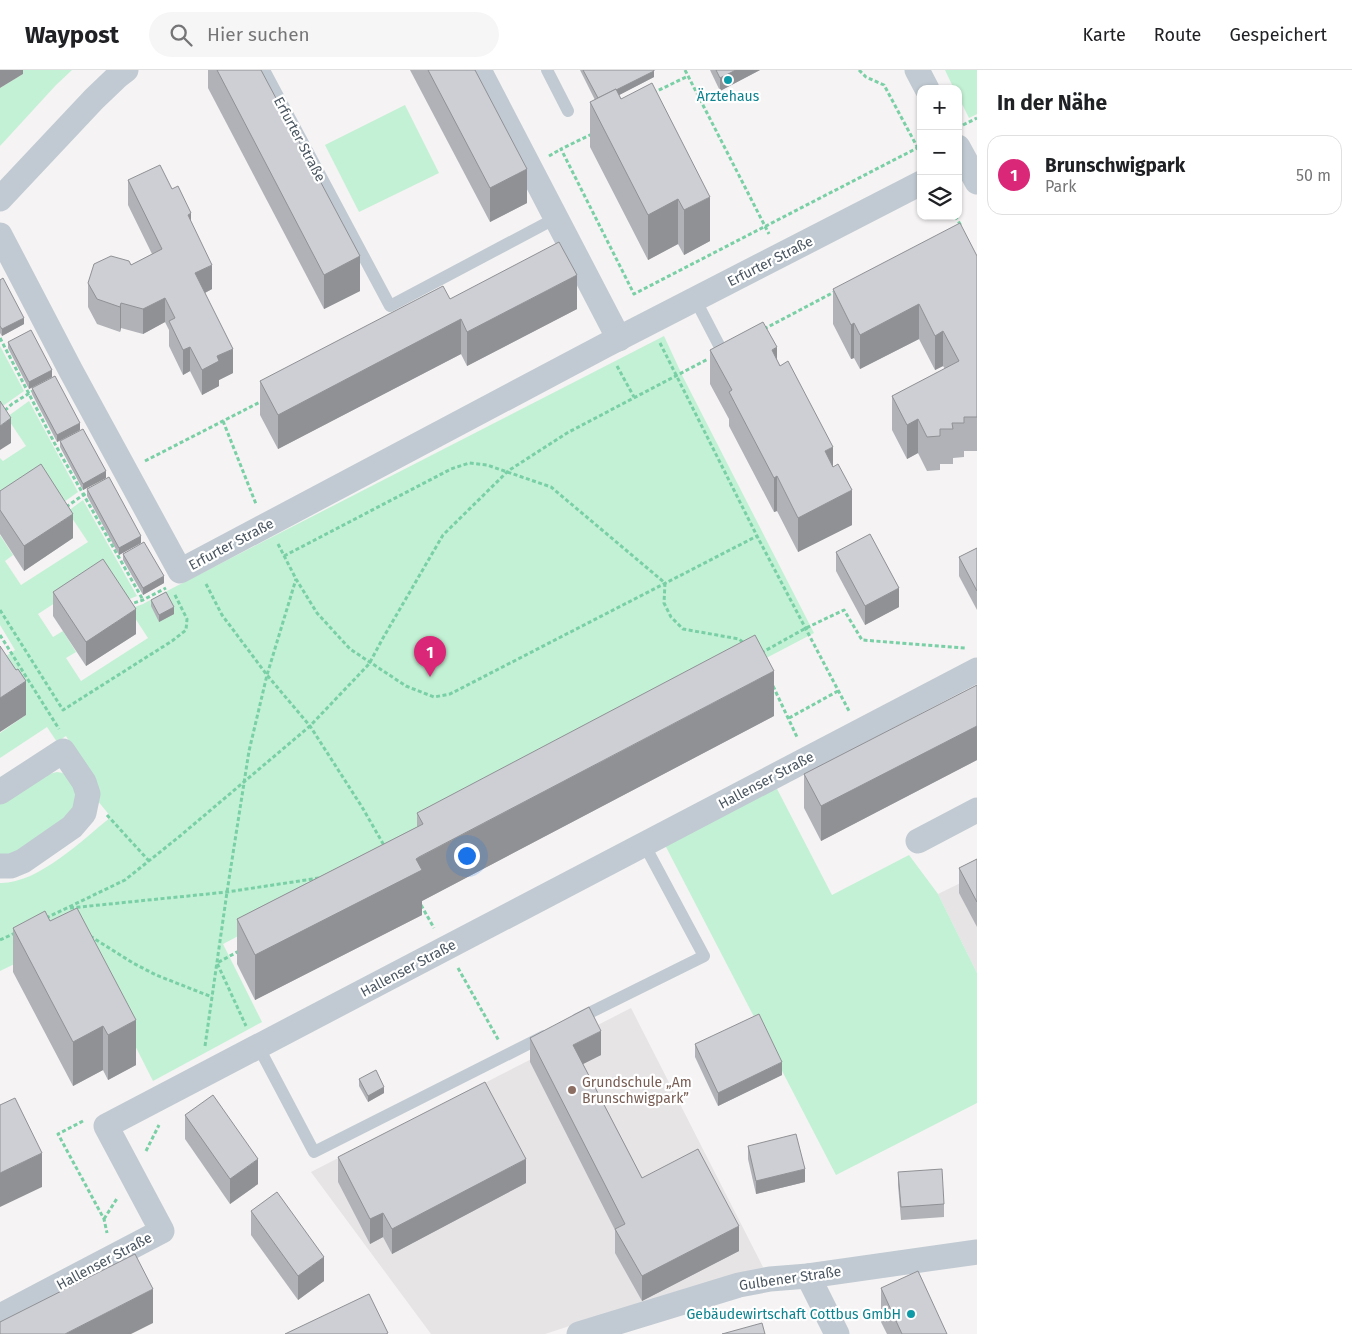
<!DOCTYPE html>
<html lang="de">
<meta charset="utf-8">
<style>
body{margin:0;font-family:"Fira Sans",sans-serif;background:#f6f6f6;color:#202124}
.controls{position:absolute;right:15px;top:15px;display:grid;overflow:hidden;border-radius:10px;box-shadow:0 1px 4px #0004}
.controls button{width:45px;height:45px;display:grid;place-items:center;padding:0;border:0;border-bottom:1px solid #e0e0e0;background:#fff;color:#202124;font:25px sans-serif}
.you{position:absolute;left:466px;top:785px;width:18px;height:18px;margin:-12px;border:4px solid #fff;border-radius:50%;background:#1a73e8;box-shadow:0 0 0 8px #1a73e833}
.badge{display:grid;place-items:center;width:32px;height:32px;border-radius:50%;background:#db2777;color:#fff;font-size:16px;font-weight:700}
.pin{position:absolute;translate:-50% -41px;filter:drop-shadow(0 1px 2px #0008)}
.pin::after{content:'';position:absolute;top:26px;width:18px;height:15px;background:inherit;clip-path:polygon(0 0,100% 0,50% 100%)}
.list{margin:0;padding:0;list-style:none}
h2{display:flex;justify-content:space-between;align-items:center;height:65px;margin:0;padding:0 20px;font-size:21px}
h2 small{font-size:16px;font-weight:400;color:#757577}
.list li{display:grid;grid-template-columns:32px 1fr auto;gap:15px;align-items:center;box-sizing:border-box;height:80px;margin:0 10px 10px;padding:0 10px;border:1px solid #e0e0e0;border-radius:15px}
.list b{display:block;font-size:19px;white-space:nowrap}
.list p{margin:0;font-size:16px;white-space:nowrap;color:#757577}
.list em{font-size:16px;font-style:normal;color:#757577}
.icon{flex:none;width:28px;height:28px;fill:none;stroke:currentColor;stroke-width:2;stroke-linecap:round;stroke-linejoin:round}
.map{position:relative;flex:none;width:977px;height:1264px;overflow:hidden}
header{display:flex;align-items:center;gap:30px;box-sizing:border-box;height:70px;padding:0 25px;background:#fff;border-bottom:1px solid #e0e0e0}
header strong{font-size:24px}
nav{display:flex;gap:28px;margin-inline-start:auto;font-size:18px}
.search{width:350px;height:45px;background:#f6f6f6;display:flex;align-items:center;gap:12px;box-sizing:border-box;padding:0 18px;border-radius:28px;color:#757577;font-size:19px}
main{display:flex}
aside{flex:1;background:#fff}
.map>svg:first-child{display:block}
</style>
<header>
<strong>Waypost</strong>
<div class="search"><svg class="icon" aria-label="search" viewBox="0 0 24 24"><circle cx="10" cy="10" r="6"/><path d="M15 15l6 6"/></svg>Hier suchen</div>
<nav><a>Karte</a><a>Route</a><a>Gespeichert</a></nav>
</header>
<main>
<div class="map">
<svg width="977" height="1264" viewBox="0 0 977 1264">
<rect width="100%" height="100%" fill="#f5f3f3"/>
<g fill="#e6e4e5">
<polygon points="977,805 977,903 938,824"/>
<polygon points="631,938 764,1199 588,1250 545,1264 431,1264 311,1102"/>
</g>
<g fill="#c3f1d5">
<polygon points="21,0 72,0 56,15 0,76 0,18 23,4"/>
<polygon points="945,0 977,0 977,44 969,48 958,26 958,19 954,19"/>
<polygon points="405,35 439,103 359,142 325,75"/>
<path d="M664,266L683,307L814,563L223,874L262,952L153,1011L78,863L0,901V813C38,814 82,770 111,747L97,730L95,714L66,666L57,672L47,657L0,688V663L26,645L0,590L15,580L0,555V465L13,485L5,491L21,515L88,472L72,448L60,447L83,430L137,526L117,534L104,501L38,544L53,567L63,561L76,582L66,588L81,611L148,568L133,545L121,542L143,534L165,522Z"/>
<polygon points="0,276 24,321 0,338"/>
<polygon points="29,331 78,422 54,439 0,434 0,388 3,391 26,376 10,352 0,352"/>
<polygon points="57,702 63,703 76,716 74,742 18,784 0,785 0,734 49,704"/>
<polygon points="775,715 832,825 909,785 938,824 977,903 977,1033 836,1105 665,775"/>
</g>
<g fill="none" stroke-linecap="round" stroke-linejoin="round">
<g stroke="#7ad0a6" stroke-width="3" stroke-dasharray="4 2.5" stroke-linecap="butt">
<polyline points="685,0 769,164"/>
<polyline points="859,0 866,7 884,15 921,84"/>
<polyline points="653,23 688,6"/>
<polyline points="963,55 977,48"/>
<polyline points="592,64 561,79 634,224 921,76"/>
<polyline points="549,86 561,79"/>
<polyline points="955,146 960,154 958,155"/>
<polyline points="764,259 836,221"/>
<polyline points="0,268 56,376 143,530"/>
<polyline points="660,273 757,466 849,641"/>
<polyline points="617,296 634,327"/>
<polyline points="0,345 12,334 36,319"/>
<polyline points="223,351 256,434"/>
<polyline points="145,391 262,331"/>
<polyline points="66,437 89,421"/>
<polyline points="278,474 296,509 317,543 350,579 406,616 434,627 450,624 757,466"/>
<polyline points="284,486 451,399 469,393 487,395 551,417 665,513 664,533 671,547 683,559 739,569 745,574"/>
<polyline points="206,514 222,545 267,605 310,656 362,737 385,777"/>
<polyline points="128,535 143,530 166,518"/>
<polyline points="0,540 63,640 172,571 186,560 187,549 174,523"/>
<polyline points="0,565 59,659"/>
<polyline points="761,583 806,558 844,540 862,570 965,578"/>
<polyline points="773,616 797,667"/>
<polyline points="789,648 838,621"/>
<polyline points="107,745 149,791"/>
<polyline points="421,835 434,858"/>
<polyline points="70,838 227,822 319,808"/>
<polyline points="46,848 125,810 180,766 310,656 369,594 383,568 443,465 508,401 567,363 708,289"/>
<polyline points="90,866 133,893 156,905 212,927"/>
<polyline points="0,870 15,863"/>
<polyline points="239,881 217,893 246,956"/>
<polyline points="458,898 499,971"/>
<polyline points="205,976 227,822 249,681 267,605 296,509"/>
<polyline points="83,1051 58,1064 104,1149 107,1163"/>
<polyline points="146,1081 159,1055"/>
<polyline points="104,1149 118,1127"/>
</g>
<g stroke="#c1cad2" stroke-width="12">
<polyline points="264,0 390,236 556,148"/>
<polyline points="547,0 568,41"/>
<polyline points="695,229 722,281"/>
<polyline points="577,949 704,886 644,774"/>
<polyline points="258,976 314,1082 544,966"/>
</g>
<g stroke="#c1cad2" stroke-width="25">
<polyline points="479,0 619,269"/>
<polyline points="917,0 927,19"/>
<polyline points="958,77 977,112"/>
<polyline points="0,129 94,29 117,7 126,0"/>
<polyline points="0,165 71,301 180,501 606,275 921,113"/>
<polyline points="0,722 63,681 84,712 88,724 84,743 72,757 23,791 11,796 0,796"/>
<polyline points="918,771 977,740"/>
<polyline points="808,1206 837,1264"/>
<polyline points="0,1246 162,1161 106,1056 977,600"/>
<polyline points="579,1264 739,1215 770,1209 808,1206 977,1182"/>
</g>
</g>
<g fill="#b0b2b7">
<polygon points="208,0 261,0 360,221 324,239 208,18"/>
<polygon points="410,0 475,0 527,133 490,152"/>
<polygon points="580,0 654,0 654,7 619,25 710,171 684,185 678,174 648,190 590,77 590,32 595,30"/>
<polygon points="710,0 760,0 720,21"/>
<polygon points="128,110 172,119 191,153 212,219 205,223 233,303 219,310 219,316 202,325 190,301 183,305 169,276 169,260 165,252 143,264 121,258 120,262 97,254 88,237 88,213 131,195 152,184 128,135"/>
<polygon points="977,186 977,381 964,381 964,387 953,388 953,394 940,394 940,400 927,401 918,383 907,389 892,360 892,326 945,299 943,296 935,300 919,269 860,299 854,288 851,289 833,254 833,219"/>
<polygon points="0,210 24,254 2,266 0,263"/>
<polygon points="450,229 577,239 467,296 461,284 278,379 260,345 260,311"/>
<polygon points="8,272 52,307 29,319 8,278"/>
<polygon points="710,280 777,290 833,397 852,455 798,482 777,441 774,442 729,356 729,349 710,314"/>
<polygon points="32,318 80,360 57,372 32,324"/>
<polygon points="60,371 106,408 83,420 60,377"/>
<polygon points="87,419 141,473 119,485 87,426"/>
<polygon points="0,421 73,468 24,501 0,464"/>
<polygon points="977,478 977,540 959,506 959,487"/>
<polygon points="836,482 899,537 865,555 836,501"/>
<polygon points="123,484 164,513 143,525 123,490"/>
<polygon points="53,522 136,564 86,596 53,546"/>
<polygon points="151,530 174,544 159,552 151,536"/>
<polygon points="977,615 977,690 821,771 804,738 804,704"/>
<polygon points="774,646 422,831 422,845 255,930 237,894 237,849 417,757 417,743"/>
<polygon points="977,789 977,857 959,823 959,798"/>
<polygon points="50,851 136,995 108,1010 103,1000 73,1016 13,902 13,858"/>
<polygon points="530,968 601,985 583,994 642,1108 739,1181 642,1231 615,1183 615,1160 530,992"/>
<polygon points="695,974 782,1005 718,1036 695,987"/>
<polygon points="359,1009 384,1023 368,1032 359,1016"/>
<polygon points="185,1045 258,1114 230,1134 185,1069"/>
<polygon points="748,1076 805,1112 756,1124 748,1089"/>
<polygon points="338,1087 526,1113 392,1184 383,1167 370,1174 338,1112"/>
<polygon points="898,1102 944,1134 944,1147 901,1150 898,1115"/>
<polygon points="251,1141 324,1211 298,1230 251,1165"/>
<polygon points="881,1218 947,1264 887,1264 881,1252"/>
</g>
<g fill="#909195">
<polygon points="0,0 23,0 23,4 0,18"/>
<polygon points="736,0 760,0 720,21 720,8"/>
<polygon points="654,1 654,7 598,36 598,29"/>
<polygon points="527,99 527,133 490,152 490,118"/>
<polygon points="710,127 710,171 684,185 684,140"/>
<polygon points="678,129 678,174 648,190 648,145"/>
<polygon points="191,143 191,168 188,145"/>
<polygon points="360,186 360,221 324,239 324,205"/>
<polygon points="212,195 212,219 195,228 195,203"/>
<polygon points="577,205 577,239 467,296 467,262"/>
<polygon points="165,228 165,252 143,264 143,239"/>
<polygon points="121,233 121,258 120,262 120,237"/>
<polygon points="919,234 919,269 860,299 860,265"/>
<polygon points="24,248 24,254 2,266 2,259"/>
<polygon points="461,249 461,284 278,379 278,345"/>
<polygon points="854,253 854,288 851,289 851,255"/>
<polygon points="943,261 943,296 935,300 935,266"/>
<polygon points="190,277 190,301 183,305 183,280"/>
<polygon points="777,277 777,312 772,280"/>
<polygon points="233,279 233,303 219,310 219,316 202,325 202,300 217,286"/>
<polygon points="52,300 52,307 29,319 29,312"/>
<polygon points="11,348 11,373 0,380 0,356"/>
<polygon points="918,349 918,383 907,389 907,355"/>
<polygon points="80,353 80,360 57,372 57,365"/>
<polygon points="833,377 833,411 825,381"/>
<polygon points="106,401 106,408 83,420 83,414"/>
<polygon points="777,406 777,441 774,442 774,408"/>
<polygon points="852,420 852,455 798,482 798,448"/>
<polygon points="73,444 73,468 24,501 24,476"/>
<polygon points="141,466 141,473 119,485 119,478"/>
<polygon points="164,506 164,513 143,525 143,518"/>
<polygon points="899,518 899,537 865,555 865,536"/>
<polygon points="174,537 174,544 159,552 159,545"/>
<polygon points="136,539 136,564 86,596 86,572"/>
<polygon points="774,601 774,646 422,831 422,845 255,930 255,885 416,789"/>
<polygon points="26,611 26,645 0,662 0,628"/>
<polygon points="977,656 977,690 821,771 821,736"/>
<polygon points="136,950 136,995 108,1010 108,965"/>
<polygon points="103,956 103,1000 73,1016 73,972"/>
<polygon points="601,961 601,985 573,999 573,975"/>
<polygon points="782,992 782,1005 718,1036 718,1023"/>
<polygon points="384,1017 384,1023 368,1032 368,1026"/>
<polygon points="42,1083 42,1117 0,1137 0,1103"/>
<polygon points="258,1089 258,1114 230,1134 230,1109"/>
<polygon points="526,1089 526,1113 392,1184 392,1159"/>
<polygon points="805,1099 805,1112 756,1124 756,1111"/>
<polygon points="383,1143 383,1167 370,1174 370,1149"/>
<polygon points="739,1156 739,1181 642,1231 642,1206"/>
<polygon points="324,1187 324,1211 298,1230 298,1206"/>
<polygon points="153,1219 153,1253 131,1264 65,1264"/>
</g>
<g fill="#cdcfd5" stroke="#909195">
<polygon points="217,0 261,0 360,186 324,205"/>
<polygon points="428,0 475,0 527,99 490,118"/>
<polygon points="583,0 654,0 654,1 616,20 616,19 598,28"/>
<polygon points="716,0 736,0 720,8"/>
<polygon points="652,13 710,127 684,140 678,129 648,145 590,32 616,19 621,29"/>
<polygon points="160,95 172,119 178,116 191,143 188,145 212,195 195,203 233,279 217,286 219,291 202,300 190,277 183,280 169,251 175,248 165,228 143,239 121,233 120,237 97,229 88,213 94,194 111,186 129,191 131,195 162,179 128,110"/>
<polygon points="960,153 977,186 977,347 964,347 964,353 952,353 953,359 940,359 940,366 927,367 918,349 907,355 892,326 959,291 943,261 935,266 919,234 860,265 854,253 851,255 833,219"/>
<polygon points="559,172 577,205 467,262 461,249 278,345 260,311 443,216 450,229"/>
<polygon points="3,208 24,248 2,259 0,256 0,210"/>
<polygon points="763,252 777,277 772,280 780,296 788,291 833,377 825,381 833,397 838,394 852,420 798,448 777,406 774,408 729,322 732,320 710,280"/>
<polygon points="31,260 52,300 29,312 8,272"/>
<polygon points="55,306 80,353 57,365 32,318"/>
<polygon points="0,331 11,348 0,356"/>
<polygon points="83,359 106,401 83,414 60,371"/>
<polygon points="41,394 73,444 24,476 0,440 0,421"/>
<polygon points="109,407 141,466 119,478 87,419"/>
<polygon points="870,464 899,518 865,536 836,482"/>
<polygon points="144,472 164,506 143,518 123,484"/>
<polygon points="977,478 977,521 959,487"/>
<polygon points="103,489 136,539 86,572 53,522"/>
<polygon points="166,522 174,537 159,545 151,530"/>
<polygon points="755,565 774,601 419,787 416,789 422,800 255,885 237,849 423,754 417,743"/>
<polygon points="0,576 16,600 18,599 26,611 0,628"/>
<polygon points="977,615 977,656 821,736 804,704"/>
<polygon points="977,789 977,832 959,798"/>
<polygon points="77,838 136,950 108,965 103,956 73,972 13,858 45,841 50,851"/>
<polygon points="589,937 601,961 573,975 642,1108 698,1079 739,1156 642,1206 615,1159 625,1154 530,968"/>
<polygon points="759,944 782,992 718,1023 695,974"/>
<polygon points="376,1000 384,1017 368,1026 359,1009"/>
<polygon points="485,1012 526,1089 392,1159 383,1143 370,1149 338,1087"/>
<polygon points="213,1025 258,1089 230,1109 185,1045"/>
<polygon points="15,1028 42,1083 0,1103 0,1035"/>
<polygon points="796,1064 805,1099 756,1111 748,1076"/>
<polygon points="942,1099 944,1134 901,1137 898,1102"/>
<polygon points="277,1122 324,1187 298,1206 251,1141"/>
<polygon points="135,1184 153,1219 65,1264 0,1264 0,1252"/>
<polygon points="918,1201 947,1264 902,1264 881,1218"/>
<polygon points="369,1224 388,1263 386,1264 285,1264"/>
<polygon points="762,1253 765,1264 722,1264"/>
</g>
<g fill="#0f9aa8" stroke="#fff" stroke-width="2">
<circle cx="728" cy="10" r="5"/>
<circle cx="911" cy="1244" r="5"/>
</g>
<circle fill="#8d6e63" stroke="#fff" stroke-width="2" cx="572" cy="1020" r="5"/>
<g text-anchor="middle" stroke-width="4.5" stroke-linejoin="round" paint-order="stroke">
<g font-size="14" fill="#0d838f" stroke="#fff">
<text x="728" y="31">Ärztehaus</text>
<text x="901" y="1249" text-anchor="end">Gebäudewirtschaft Cottbus GmbH</text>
</g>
<g font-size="14" fill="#4a5661" stroke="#fff">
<text transform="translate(300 69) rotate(62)" y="5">Erfurter Straße</text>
<text transform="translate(770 191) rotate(-27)" y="5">Erfurter Straße</text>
<text transform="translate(231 474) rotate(-28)" y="5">Erfurter Straße</text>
<text transform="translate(766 710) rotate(-28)" y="5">Hallenser Straße</text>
<text transform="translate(408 898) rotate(-28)" y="5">Hallenser Straße</text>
<text transform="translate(104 1191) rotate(-28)" y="5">Hallenser Straße</text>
<text transform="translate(790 1208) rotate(-8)" y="5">Gulbener Straße</text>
</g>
<g font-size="14" fill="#785e54" stroke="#fff" text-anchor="start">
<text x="582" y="1017">Grundschule „Am<tspan x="582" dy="16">Brunschwigpark”</tspan></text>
</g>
</g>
</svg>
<div class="controls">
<button>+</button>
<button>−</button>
<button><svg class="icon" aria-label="layers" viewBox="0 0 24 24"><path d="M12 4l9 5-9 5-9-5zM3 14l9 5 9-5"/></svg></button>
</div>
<div class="you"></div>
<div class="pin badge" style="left:430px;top:607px">1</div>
</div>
<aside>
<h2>In der Nähe<small></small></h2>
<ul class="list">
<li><span class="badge">1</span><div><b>Brunschwigpark</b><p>Park</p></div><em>50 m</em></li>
</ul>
</aside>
</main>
